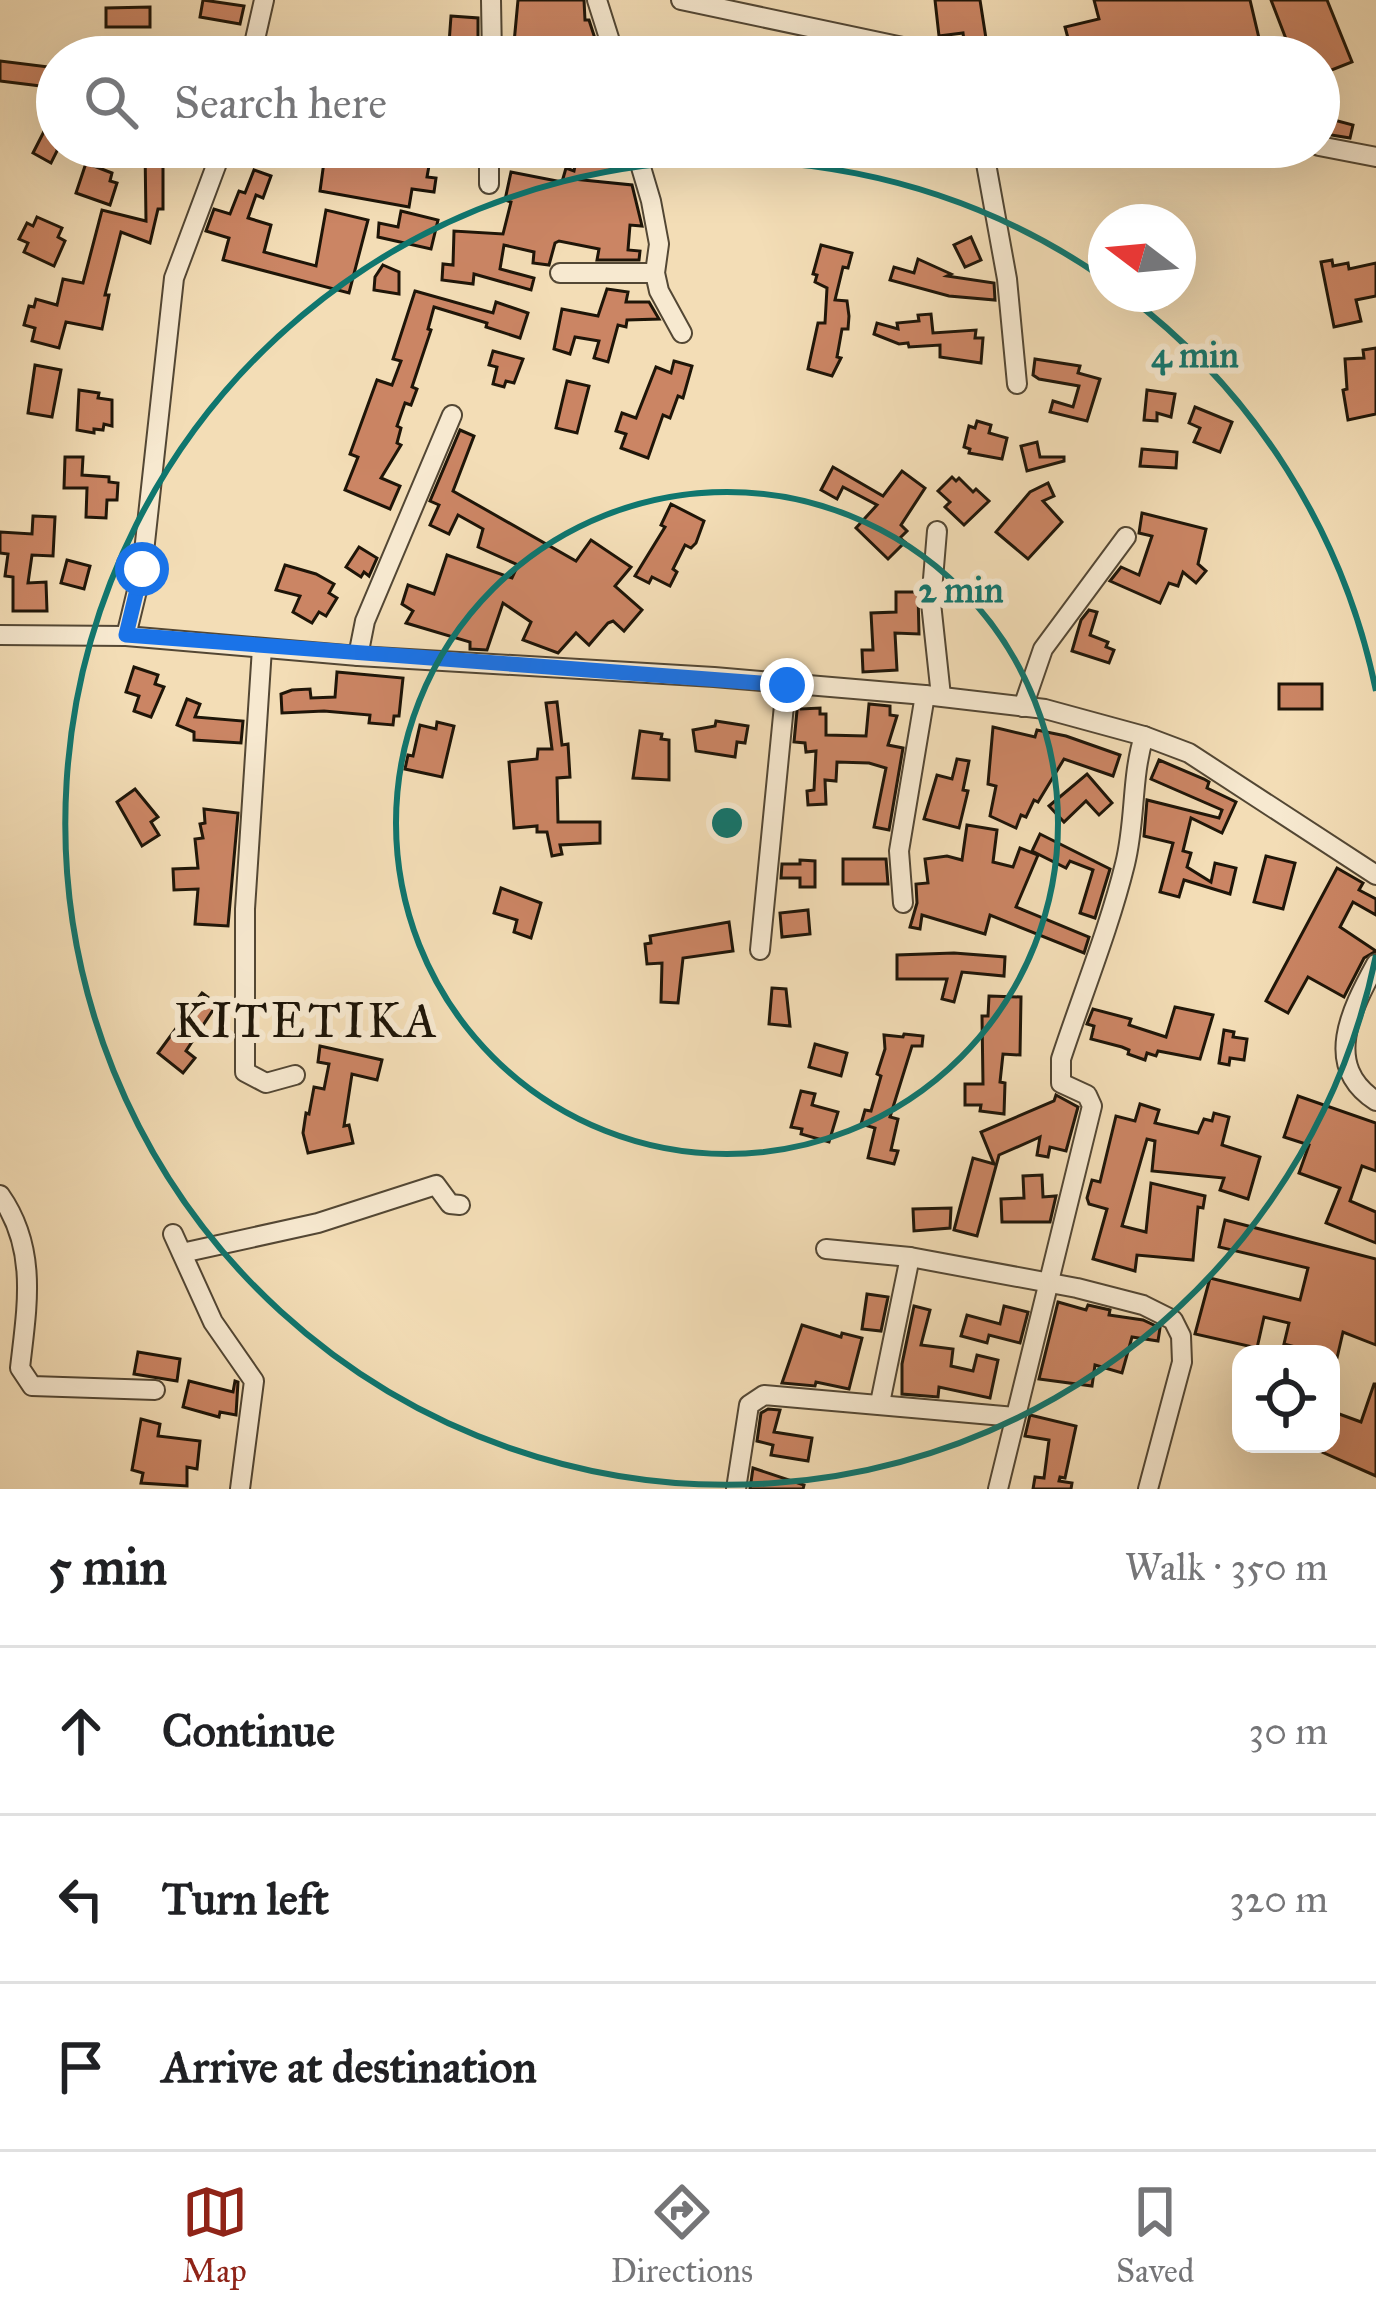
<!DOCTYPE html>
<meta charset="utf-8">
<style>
body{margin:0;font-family:"IM FELL Great Primer",serif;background:#f6f6f6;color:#202124}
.controls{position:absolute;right:36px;bottom:36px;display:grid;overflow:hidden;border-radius:24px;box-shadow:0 12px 48px #0002}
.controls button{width:108px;height:108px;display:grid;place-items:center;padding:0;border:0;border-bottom:3px solid #e0e0e0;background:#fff;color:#202124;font:60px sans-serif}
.compass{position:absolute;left:1088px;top:204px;width:108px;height:108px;border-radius:50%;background:#fff;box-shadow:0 12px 48px #0002;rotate:286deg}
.stop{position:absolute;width:36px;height:36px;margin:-27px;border:9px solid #1a73e8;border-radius:50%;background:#fff}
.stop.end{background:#1a73e8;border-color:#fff;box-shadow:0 3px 12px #0008}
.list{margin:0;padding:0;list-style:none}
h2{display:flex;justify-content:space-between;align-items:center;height:156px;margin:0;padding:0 48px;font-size:51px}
h2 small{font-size:39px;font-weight:400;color:#757577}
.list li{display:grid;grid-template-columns:78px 1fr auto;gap:36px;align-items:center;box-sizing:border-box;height:168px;padding:0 48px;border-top:3px solid #e0e0e0}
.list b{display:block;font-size:45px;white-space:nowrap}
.list em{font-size:39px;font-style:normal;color:#757577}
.icon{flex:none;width:66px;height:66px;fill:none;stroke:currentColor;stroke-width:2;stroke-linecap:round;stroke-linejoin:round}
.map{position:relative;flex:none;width:1376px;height:1489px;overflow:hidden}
.search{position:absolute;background:#fff;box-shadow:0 12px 48px #0002;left:36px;right:36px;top:36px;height:132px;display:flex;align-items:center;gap:30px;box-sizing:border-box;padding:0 42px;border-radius:66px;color:#757577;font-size:45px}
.sheet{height:660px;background:#fff}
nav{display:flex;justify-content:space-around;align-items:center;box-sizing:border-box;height:168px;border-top:3px solid #e0e0e0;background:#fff;font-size:33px;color:#757577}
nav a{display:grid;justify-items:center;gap:6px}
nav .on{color:#8f2418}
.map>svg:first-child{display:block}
</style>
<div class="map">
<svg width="1376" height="1489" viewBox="0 0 1376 1489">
<rect width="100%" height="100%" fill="#f3ddb6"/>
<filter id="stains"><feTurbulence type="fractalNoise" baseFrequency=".00167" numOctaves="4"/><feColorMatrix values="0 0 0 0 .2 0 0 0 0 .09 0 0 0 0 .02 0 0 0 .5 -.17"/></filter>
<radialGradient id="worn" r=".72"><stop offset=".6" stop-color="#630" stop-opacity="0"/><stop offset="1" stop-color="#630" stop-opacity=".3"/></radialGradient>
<g fill="#cb8564" stroke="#1e1508" stroke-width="3">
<polygon points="203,0 244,6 240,24 200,17"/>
<polygon points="518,0 584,0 585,20 589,20 601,57 547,47 545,57 505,54 505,42 514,43"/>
<polygon points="935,0 980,0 987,45 965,49 963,33 939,36"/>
<polygon points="1094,0 1250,0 1262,51 1237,57 1073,57 1065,27 1099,19"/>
<polygon points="1271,0 1327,0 1352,62 1319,75 1319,57 1293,57"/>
<polygon points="150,7 150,27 106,27 106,8"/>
<polygon points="451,16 478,18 478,57 448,57"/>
<polygon points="0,61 57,68 57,88 0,81"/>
<polygon points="57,106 57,151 51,163 33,153"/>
<polygon points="1319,116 1353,125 1350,138 1319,133"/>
<polygon points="145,147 163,147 163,209 158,209 150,243 121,232 105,295 109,295 102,329 66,322 59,348 32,341 35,328 24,325 29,306 34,307 36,299 57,305 63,279 83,283 102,210 146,221"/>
<polygon points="326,147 432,149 427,177 436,178 434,192 412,189 409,207 320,191"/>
<polygon points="578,152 610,159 611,152 622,152 627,166 573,179 632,185 642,226 630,225 628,250 640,251 639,260 597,260 599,249 559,241 555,243 549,265 533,263 534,252 504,245 500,269 534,278 531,290 474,274 473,284 442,280 443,264 453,265 454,231 503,234 511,202 505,200 511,172 562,182 566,168 574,171"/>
<polygon points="86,163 112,173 110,181 117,183 110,205 76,193"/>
<polygon points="254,170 271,176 263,198 256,195 248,218 271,225 264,252 316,266 326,210 368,220 349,293 223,260 229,238 206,231 214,209 230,214 239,191 245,193"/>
<polygon points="401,211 438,220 431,249 378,237 379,223 398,227"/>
<polygon points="37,217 62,228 58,237 65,241 54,266 24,252 28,243 19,239 27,223 33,226"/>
<polygon points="971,237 981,260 965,267 954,245"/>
<polygon points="821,245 852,253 848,268 843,267 835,300 847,301 849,316 848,329 842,329 837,357 841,358 832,376 808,369 818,323 825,323 827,288 815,282 817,275 813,274"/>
<polygon points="918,259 951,274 947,276 994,283 995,300 949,296 890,280 894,267 914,273"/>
<polygon points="1332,260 1333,266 1348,263 1349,269 1376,263 1376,296 1356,300 1361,321 1334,327 1321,262"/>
<polygon points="383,265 399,272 399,294 374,290 375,277"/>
<polygon points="607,289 628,292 626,302 649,302 659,319 627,320 626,327 618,325 608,362 594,358 599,341 575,337 570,354 554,349 562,309 598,316"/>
<polygon points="415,291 493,313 496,302 528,313 520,338 486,327 487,323 434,307 428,329 431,330 412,387 417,389 411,405 405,403 397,426 401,428 397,443 401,445 381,478 400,486 390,509 345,490 358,457 350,454 377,380 392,385 401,361 393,359"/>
<polygon points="931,314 933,333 976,330 975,338 983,338 981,363 940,357 940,345 909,347 908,343 899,344 874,334 877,323 898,329 897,323 919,321 918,315"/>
<polygon points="1376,348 1376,414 1348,420 1343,390 1347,389 1345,359 1364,358 1363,350"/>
<polygon points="493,351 523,359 514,383 506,381 504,387 493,384 497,367 489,365"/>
<polygon points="1035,359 1080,366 1078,373 1100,379 1087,421 1050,412 1053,401 1073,407 1079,386 1039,379 1033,375"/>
<polygon points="674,361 692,366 683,398 678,396 670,418 663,415 648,458 621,448 626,434 616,431 622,413 636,418 656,367 671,373"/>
<polygon points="35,365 61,370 52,417 28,413"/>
<polygon points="567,381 589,386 577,433 556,428"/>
<polygon points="79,390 99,393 98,398 112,400 112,426 104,424 103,430 94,429 94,433 77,430"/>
<polygon points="1147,390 1175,394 1171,417 1157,413 1157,421 1144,420"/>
<polygon points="1195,407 1232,422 1220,452 1194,442 1200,428 1189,423"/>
<polygon points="977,421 991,425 989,433 1007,438 1002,459 969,453 970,449 964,447 969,426 975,428"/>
<polygon points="460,430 474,436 453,491 576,561 591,540 631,567 615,586 642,610 624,631 613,621 608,623 589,645 576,633 558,653 523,640 531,622 503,603 487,650 470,649 470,642 406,623 413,611 402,604 408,585 434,594 447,555 512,578 518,565 478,547 483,529 458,515 449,534 430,525 439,505 430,501"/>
<polygon points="1037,442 1040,457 1064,457 1064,461 1027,471 1021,446"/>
<polygon points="1142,449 1177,452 1176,468 1140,466"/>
<polygon points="65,457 83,457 82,475 109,477 109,482 118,483 117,500 107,500 106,518 86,517 87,488 64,488"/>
<polygon points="833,467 883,496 902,471 925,488 901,525 907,531 900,538 905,542 888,559 856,528 877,505 843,487 837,499 821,490"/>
<polygon points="952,477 956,481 959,478 973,492 976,489 989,501 964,525 945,507 950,502 938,491"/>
<polygon points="1048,483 1054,496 1043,501 1062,522 1028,559 996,532 1030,492"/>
<polygon points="671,504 704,521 696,543 691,548 685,545 673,569 677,572 670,586 652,577 649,583 635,576 665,527 661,525"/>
<polygon points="1142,513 1206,529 1198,564 1206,571 1196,583 1183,572 1178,586 1169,583 1160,603 1110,581 1121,567 1139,575 1152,536 1139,533"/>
<polygon points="33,516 55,517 53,556 32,555 28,583 46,582 47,611 13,611 13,577 5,576 8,554 0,553 0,532 32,534"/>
<polygon points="359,547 377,558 369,576 364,572 361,577 346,567"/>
<polygon points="67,560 90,566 84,589 61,583"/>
<polygon points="285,565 316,574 334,584 329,593 337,598 326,616 319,612 312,623 293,612 300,596 276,590"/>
<polygon points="896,592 918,592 919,634 895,633 897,670 863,672 862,650 873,650 871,613 896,612"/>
<polygon points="1089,610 1097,612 1090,635 1108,642 1106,647 1114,650 1109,663 1072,651 1081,620"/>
<polygon points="134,667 158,675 155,684 164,687 151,717 134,711 139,696 126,692"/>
<polygon points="337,672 403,678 399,716 394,716 393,725 369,723 370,715 324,711 282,713 281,694 292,690 310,689 311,698 335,697"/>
<rect x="1279" y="684" width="43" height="25"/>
<polygon points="187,699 200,704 195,717 243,721 241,743 194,740 194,732 177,725"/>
<polygon points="798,700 801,709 820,708 820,714 826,714 826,735 866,736 869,704 890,706 890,715 897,716 888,745 903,748 889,830 874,827 886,768 869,763 837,762 836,781 825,780 826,804 808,805 807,791 814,790 816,751 806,752 805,743 794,742"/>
<polygon points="557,702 562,745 568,744 570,777 557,778 558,822 600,822 600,843 560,845 562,854 552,856 547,832 537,832 537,826 514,828 509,762 537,759 538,749 552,749 546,703"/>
<polygon points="716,721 748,726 745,743 737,742 735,757 696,751 693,730 715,726"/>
<polygon points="437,722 454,726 442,777 405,769 408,755 413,756 420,725 436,729"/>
<polygon points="993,727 1035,737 1037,730 1066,736 1120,755 1113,776 1064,759 1038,802 1034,800 1026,817 1021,815 1016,828 990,816 996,786 988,784"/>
<polygon points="640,731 662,734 661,739 669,740 669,780 633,778"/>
<polygon points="957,759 969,761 963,790 968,791 959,828 924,819 937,775 952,779"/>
<polygon points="1159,760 1204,779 1209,782 1207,788 1236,802 1222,833 1191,818 1183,851 1191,853 1187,867 1211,882 1215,863 1236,868 1230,894 1184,880 1179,897 1160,892 1173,843 1144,836 1147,800 1219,818 1222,810 1151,779"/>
<polygon points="1087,774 1112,803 1099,815 1086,801 1064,822 1049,806"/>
<polygon points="135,789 158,817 151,822 159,835 142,846 117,802"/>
<polygon points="204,809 238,813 228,926 195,924 198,889 174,890 173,869 198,868 195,839 203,838 200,824 205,823"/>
<polygon points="967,825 997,830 993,862 1013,867 1020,848 1038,855 1016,907 1089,937 1084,953 990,915 985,934 922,915 920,929 910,927 917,903 916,884 928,883 925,859 947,856 962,860"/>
<polygon points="1040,834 1110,869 1095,918 1080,913 1093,870 1070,861 1066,868 1032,851"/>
<polygon points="1266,856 1295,863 1283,909 1254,902"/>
<polygon points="843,859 886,859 888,884 843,884"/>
<polygon points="800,860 815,861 815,887 800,887 800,878 781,878 782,864 800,864"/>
<polygon points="1337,868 1363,883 1359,890 1376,899 1376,915 1353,902 1340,927 1376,951 1364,958 1344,997 1308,977 1288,1013 1266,1001"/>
<polygon points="501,888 541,903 531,938 514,932 517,920 494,913"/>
<polygon points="808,910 810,934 782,937 780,913"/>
<polygon points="729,922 733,951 683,958 678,1003 661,1002 662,963 647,964 645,944 651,943 650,936"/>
<polygon points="954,953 1005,957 1004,976 962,972 954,1002 942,999 947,979 897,979 897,955"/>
<polygon points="772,988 786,989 790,1026 769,1024"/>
<polygon points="202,993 217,1004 186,1051 195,1058 183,1073 158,1053"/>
<polygon points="989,996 1021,997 1020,1055 1003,1054 1000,1082 1005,1083 1004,1114 980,1111 981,1105 965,1105 965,1084 983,1084 982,1016 988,1016"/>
<polygon points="1175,1007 1213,1015 1200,1059 1158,1051 1156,1056 1147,1053 1145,1060 1128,1054 1129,1050 1122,1047 1091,1039 1094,1026 1087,1024 1093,1009 1131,1019 1129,1025 1166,1037"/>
<polygon points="1224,1030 1234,1032 1233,1037 1247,1039 1244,1060 1230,1058 1229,1065 1219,1063"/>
<polygon points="904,1034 923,1036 922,1046 912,1046 890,1117 898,1119 891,1150 898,1151 894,1164 868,1158 875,1128 861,1124 865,1110 871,1111 881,1076 877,1074 885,1049 884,1035 903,1037"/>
<polygon points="815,1044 847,1053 841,1076 809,1067"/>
<polygon points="320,1046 382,1060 377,1080 352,1074 344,1126 349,1125 353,1143 308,1153 303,1133 306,1113 309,1114 314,1087 324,1089 329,1064 318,1062"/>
<polygon points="801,1091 815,1094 812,1105 838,1112 829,1142 801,1134 802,1129 791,1127"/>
<polygon points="1056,1095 1078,1107 1066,1151 1050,1147 1048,1157 1037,1155 1040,1137 999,1155 977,1236 954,1230 973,1158 994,1164 981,1132 1054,1101"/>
<polygon points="1298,1096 1376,1123 1376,1171 1362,1166 1350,1201 1376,1212 1376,1243 1326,1223 1340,1188 1299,1173 1309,1145 1284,1137"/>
<polygon points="1140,1104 1159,1110 1155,1123 1198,1133 1204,1119 1212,1121 1214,1113 1229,1117 1222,1145 1260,1157 1248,1199 1220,1190 1224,1178 1152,1171 1155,1141 1147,1139 1122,1226 1146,1232 1151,1183 1205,1196 1203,1208 1198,1207 1193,1260 1137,1255 1135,1271 1093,1259 1107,1209 1089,1204 1087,1198 1092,1180 1100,1182 1116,1116 1135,1121"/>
<polygon points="1042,1175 1043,1197 1056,1196 1050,1222 1002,1222 1001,1199 1024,1198 1023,1176"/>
<polygon points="951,1208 950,1228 914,1231 913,1209"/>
<polygon points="1225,1220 1376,1259 1376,1345 1343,1332 1337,1358 1284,1344 1289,1323 1264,1317 1257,1348 1195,1334 1210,1278 1300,1300 1308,1268 1219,1247"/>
<polygon points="867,1294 888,1297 881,1331 862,1329"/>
<polygon points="1058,1302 1086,1310 1088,1305 1110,1310 1109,1315 1143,1320 1160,1328 1158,1341 1132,1337 1122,1373 1095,1365 1092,1386 1039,1379"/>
<polygon points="914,1306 930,1310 921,1345 953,1349 951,1366 973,1371 977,1355 998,1360 990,1398 939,1387 938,1397 902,1394 902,1364"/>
<polygon points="1004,1306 1028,1312 1020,1343 989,1335 987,1343 961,1336 967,1315 1000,1324"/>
<polygon points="802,1325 841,1337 842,1333 862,1338 849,1389 816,1382 815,1386 782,1383"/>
<polygon points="138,1352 180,1359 177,1381 134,1374"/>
<polygon points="189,1381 233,1392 235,1381 238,1382 236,1415 220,1412 219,1417 183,1407"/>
<polygon points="1374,1384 1376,1384 1376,1476 1306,1445 1331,1444 1331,1411 1361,1422"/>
<polygon points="768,1409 780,1410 774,1432 812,1438 808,1461 771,1455 773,1445 757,1441 761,1413"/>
<polygon points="1030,1415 1076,1426 1065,1478 1060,1477 1059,1481 1072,1483 1071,1489 1033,1489 1035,1477 1044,1478 1049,1440 1025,1436"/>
<polygon points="141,1419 160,1424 158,1436 200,1441 197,1469 187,1467 187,1486 141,1483 143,1473 132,1470"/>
<polygon points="753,1468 804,1485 803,1489 750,1489"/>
</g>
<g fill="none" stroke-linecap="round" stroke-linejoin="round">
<defs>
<g id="minor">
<polyline points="491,0 492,57"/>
<polyline points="597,0 615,57"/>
<polyline points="681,0 950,57"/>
<polyline points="251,57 264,0"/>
<polyline points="1319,146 1376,157"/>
<polyline points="489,147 489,184"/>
<polyline points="635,147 651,201 659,244 655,273 659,291 682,333"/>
<polyline points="983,147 1007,279 1017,384"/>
<polyline points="560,273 655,273"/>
<polyline points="937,531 931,603 941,696"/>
<polyline points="0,635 126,636 358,656 714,677 925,695 1045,709 1144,736 1189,753 1376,875"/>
<polyline points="126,636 142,570 174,278 223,147"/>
<polyline points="262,648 245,909 245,1072 266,1083 295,1075"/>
<polyline points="358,656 365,621 452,415"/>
<polyline points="1023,707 1043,649 1126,537"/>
<polyline points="903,903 899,851 925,695"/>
<polyline points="760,950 786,685"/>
<path d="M1376,964C1351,1010 1322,1066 1376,1101"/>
<path d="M0,1195C38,1249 27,1306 20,1368L32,1386L155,1390"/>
<polyline points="173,1234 213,1322 254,1381 240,1489"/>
<polyline points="826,1249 910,1257 1077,1288 1143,1305 1173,1320 1181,1336 1182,1362 1148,1489"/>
<polyline points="182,1253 318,1223 436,1185 450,1204 460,1205"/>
<polyline points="880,1403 910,1257"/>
<polyline points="736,1489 749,1405 764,1395 1015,1417"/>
<path d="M998,1489L1092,1106L1087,1095L1061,1083V1059C1082,995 1109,929 1125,864C1136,820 1131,778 1144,736"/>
</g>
</defs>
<use href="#minor" stroke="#534734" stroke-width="22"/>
<use href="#minor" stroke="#f7e9d0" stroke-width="18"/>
</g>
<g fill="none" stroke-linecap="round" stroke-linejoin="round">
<polyline stroke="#1a73e8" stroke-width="15" points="142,569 126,635 787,685"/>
</g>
<g fill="none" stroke="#0f766e" stroke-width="6">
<circle cx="727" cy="823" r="331"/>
<path d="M1376 955A662 662 0 1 1 1102 277M1125 294A662 662 0 0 1 1376 691"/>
</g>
<g text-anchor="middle" stroke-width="12" stroke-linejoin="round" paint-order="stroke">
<g font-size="48" letter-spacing="3" fill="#1e1508" stroke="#f7e9d0">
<text x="307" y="1037">KITETIKA</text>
</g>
</g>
<circle cx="727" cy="823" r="18" fill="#0f766e" stroke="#f7e9d0" stroke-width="6"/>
<g font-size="36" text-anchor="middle" font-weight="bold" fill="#0f766e" stroke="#f7e9d0" stroke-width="12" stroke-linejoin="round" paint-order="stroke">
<text x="1195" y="367">4 min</text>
<text x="961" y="602">2 min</text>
</g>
<rect width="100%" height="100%" filter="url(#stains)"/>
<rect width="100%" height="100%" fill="url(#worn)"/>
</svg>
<div class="controls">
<button><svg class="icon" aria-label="locate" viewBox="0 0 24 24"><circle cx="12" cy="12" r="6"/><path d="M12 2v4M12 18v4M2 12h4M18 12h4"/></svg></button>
</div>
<svg class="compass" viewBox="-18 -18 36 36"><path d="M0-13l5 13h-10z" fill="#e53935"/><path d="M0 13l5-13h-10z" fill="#757577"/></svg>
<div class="stop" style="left:142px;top:569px"></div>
<div class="stop end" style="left:787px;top:685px"></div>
<div class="search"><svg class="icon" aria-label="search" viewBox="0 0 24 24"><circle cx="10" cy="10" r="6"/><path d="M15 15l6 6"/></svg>Search here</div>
</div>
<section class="sheet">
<h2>5 min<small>Walk · 350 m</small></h2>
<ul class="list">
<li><svg class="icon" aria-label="ahead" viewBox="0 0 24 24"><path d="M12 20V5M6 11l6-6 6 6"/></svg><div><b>Continue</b></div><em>30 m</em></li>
<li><svg class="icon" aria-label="left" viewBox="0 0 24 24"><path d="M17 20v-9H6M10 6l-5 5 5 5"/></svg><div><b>Turn left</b></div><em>320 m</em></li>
<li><svg class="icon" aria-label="arrive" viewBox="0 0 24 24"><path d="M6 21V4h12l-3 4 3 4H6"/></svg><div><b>Arrive at destination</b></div></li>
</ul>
</section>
<nav>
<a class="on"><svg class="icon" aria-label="map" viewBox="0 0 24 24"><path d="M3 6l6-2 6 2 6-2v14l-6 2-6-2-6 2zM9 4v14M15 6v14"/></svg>Map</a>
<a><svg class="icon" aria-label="directions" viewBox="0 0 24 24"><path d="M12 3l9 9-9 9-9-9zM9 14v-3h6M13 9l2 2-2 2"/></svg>Directions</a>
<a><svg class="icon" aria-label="saved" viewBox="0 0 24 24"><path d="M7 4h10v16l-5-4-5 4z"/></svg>Saved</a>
</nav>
